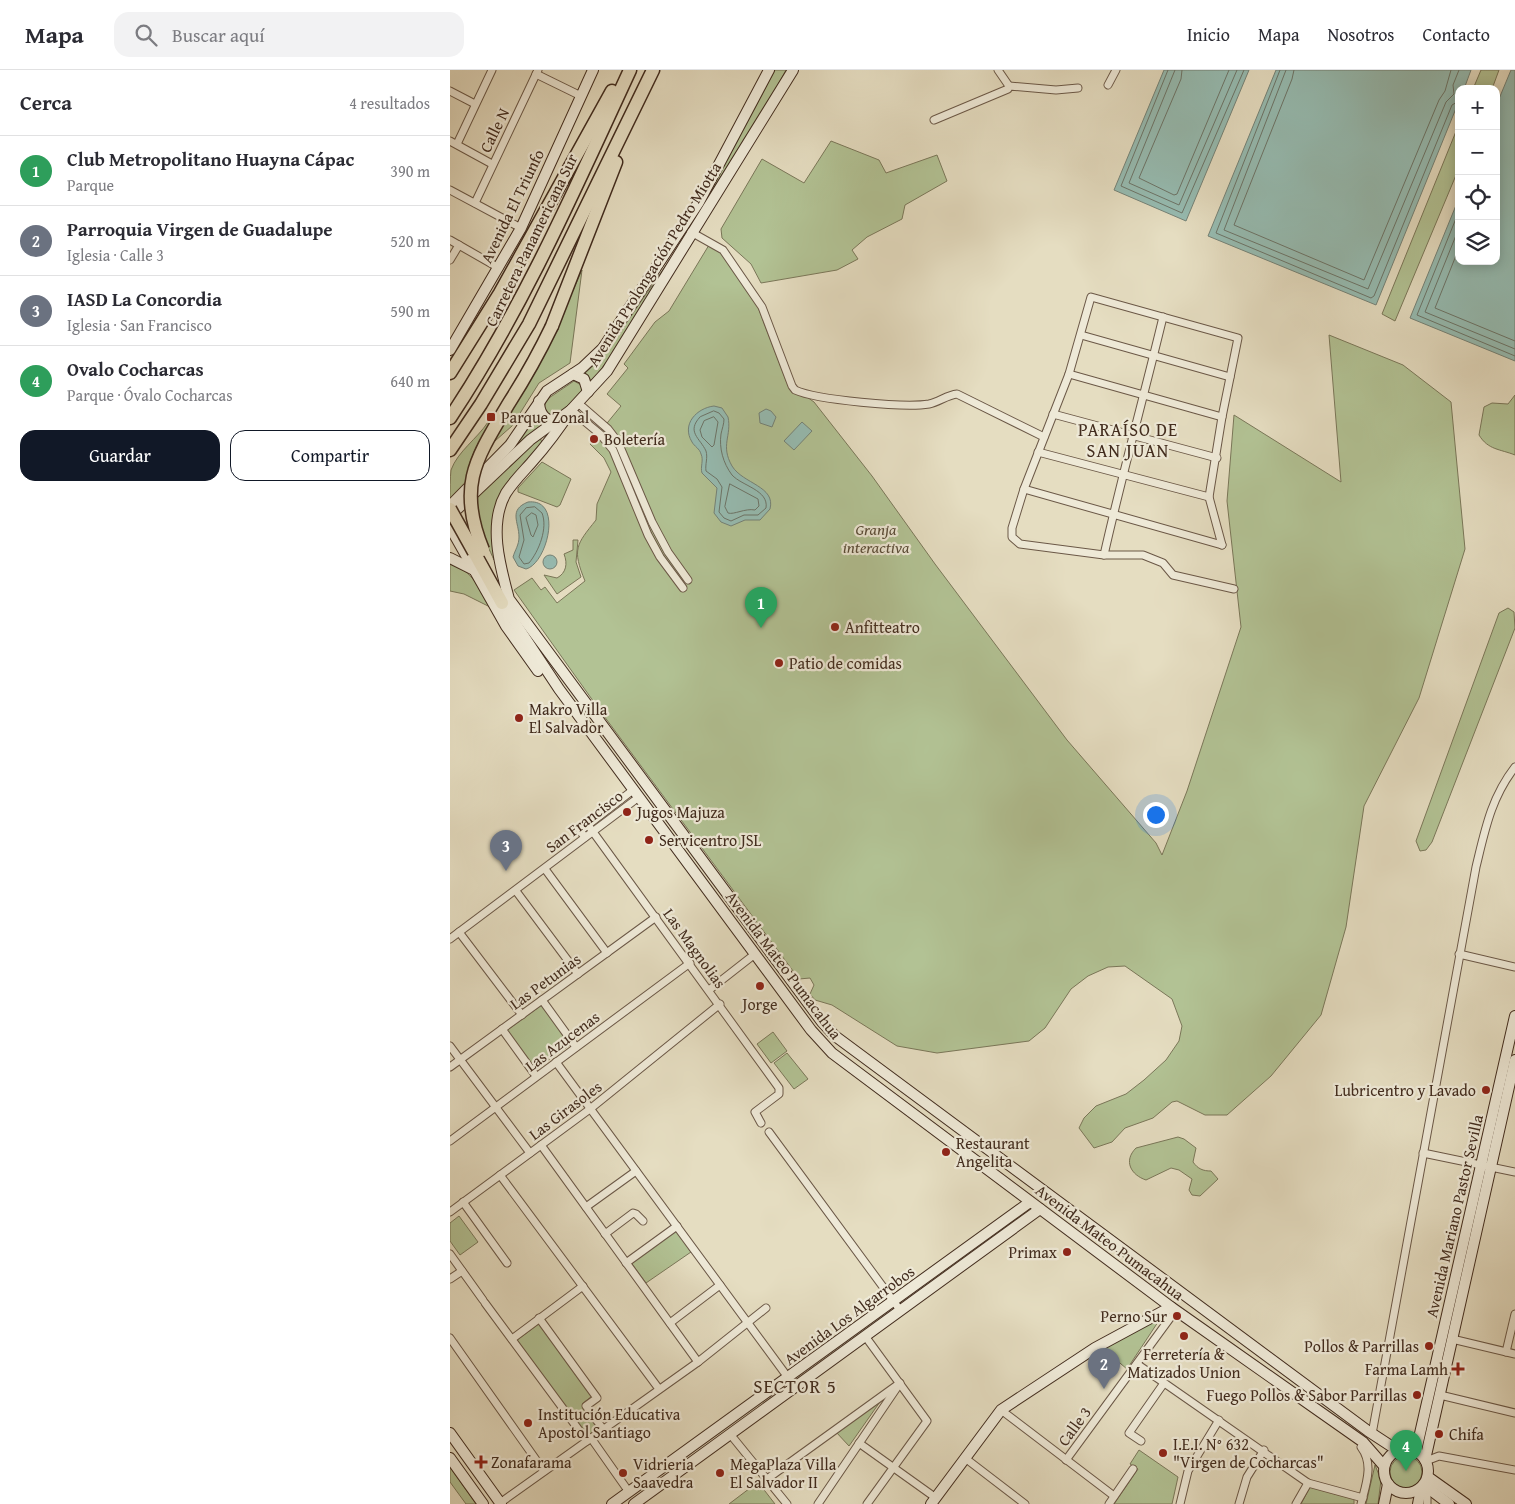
<!DOCTYPE html>
<html lang="es">
<meta charset="utf-8">
<style>
body{margin:0;font-family:"Gentium Book Plus",serif;background:#f2f2f3;color:#2b2b33}
.controls{position:absolute;right:15px;top:15px;display:grid;overflow:hidden;border-radius:10px;box-shadow:0 2px 12px #0003}
.controls button{width:45px;height:45px;display:grid;place-items:center;padding:0;border:0;border-bottom:1px solid #e1e1e2;background:#fff;color:#2b2b33;font:25px sans-serif}
.you{position:absolute;left:705px;top:744px;width:18px;height:18px;margin:-12px;border:4px solid #fff;border-radius:50%;background:#1a73e8;box-shadow:0 0 0 8px #1a73e833}
.badge{display:grid;place-items:center;width:32px;height:32px;border-radius:50%;background:#111827;color:#fff;font-size:16px;font-weight:700}
.pin{position:absolute;translate:-50% -41px;filter:drop-shadow(0 1px 2px #0008)}
.pin::after{content:'';position:absolute;top:26px;width:18px;height:15px;background:inherit;clip-path:polygon(0 0,100% 0,50% 100%)}
.list{margin:0;padding:0;list-style:none}
h2{display:flex;justify-content:space-between;align-items:center;height:65px;margin:0;padding:0 20px;font-size:21px}
h2 small{font-size:16px;font-weight:400;color:#7c7c81}
.list li{display:grid;grid-template-columns:32px 1fr auto;gap:15px;align-items:center;box-sizing:border-box;height:70px;padding:0 20px;border-top:1px solid #e1e1e2}
.list b{display:block;font-size:19px;white-space:nowrap}
.list p{margin:0;font-size:16px;white-space:nowrap;color:#7c7c81}
.list em{font-size:16px;font-style:normal;color:#7c7c81}
.actions{display:flex;gap:10px;padding:15px 20px}
.actions a{flex:1;padding:11px 0;border:1px solid #111827;border-radius:15px;text-align:center;font-size:18px;color:#111827}
.actions .main{background:#111827;color:#fff}
.icon{flex:none;width:28px;height:28px;fill:none;stroke:currentColor;stroke-width:2;stroke-linecap:round;stroke-linejoin:round}
.map{position:relative;flex:none;width:1065px;height:1434px;overflow:hidden}
header{display:flex;align-items:center;gap:30px;box-sizing:border-box;height:70px;padding:0 25px;background:#fff;border-bottom:1px solid #e1e1e2}
header strong{font-size:24px}
nav{display:flex;gap:28px;margin-inline-start:auto;font-size:18px}
.search{width:350px;height:45px;background:#f2f2f3;display:flex;align-items:center;gap:12px;box-sizing:border-box;padding:0 18px;border-radius:15px;color:#7c7c81;font-size:19px}
main{display:flex}
aside{flex:1;background:#fff}
.map>svg:first-child{display:block}
</style>
<header>
<strong>Mapa</strong>
<div class="search"><svg class="icon" aria-label="search" viewBox="0 0 24 24"><circle cx="10" cy="10" r="6"/><path d="M15 15l6 6"/></svg>Buscar aquí</div>
<nav><a>Inicio</a><a>Mapa</a><a>Nosotros</a><a>Contacto</a></nav>
</header>
<main>
<aside>
<h2>Cerca<small>4 resultados</small></h2>
<ul class="list">
<li><span class="badge" style="background:#2e9e5b">1</span><div><b>Club Metropolitano Huayna Cápac</b><p>Parque</p></div><em>390 m</em></li>
<li><span class="badge" style="background:#6b7280">2</span><div><b>Parroquia Virgen de Guadalupe</b><p>Iglesia · Calle 3</p></div><em>520 m</em></li>
<li><span class="badge" style="background:#6b7280">3</span><div><b>IASD La Concordia</b><p>Iglesia · San Francisco</p></div><em>590 m</em></li>
<li><span class="badge" style="background:#2e9e5b">4</span><div><b>Ovalo Cocharcas</b><p>Parque · Óvalo Cocharcas</p></div><em>640 m</em></li>
</ul>
<div class="actions"><a class="main">Guardar</a><a>Compartir</a></div>
</aside>
<div class="map">
<svg width="1065" height="1434" viewBox="0 0 1065 1434">
<rect width="100%" height="100%" fill="#e5ddc1"/>
<filter id="stains"><feTurbulence type="fractalNoise" baseFrequency=".004" numOctaves="4"/><feColorMatrix values="0 0 0 0 .2 0 0 0 0 .09 0 0 0 0 .02 0 0 0 .5 -.17"/></filter>
<radialGradient id="worn" r=".72"><stop offset=".6" stop-color="#630" stop-opacity="0"/><stop offset="1" stop-color="#630" stop-opacity=".3"/></radialGradient>
<g fill="#b2c294" stroke="#7a7759">
<polygon points="325,0 336,0 319,31 242,152"/>
<polygon points="1031,0 1049,0 1042,19 1023,19"/>
<polygon points="1009,54 1009,98 945,251 932,244"/>
<polygon points="381,71 429,90 436,103 487,85 497,111 455,135 452,149 417,167 402,180 408,189 387,200 311,213 301,194 272,168 271,159 312,89 354,113"/>
<path d="M259,175L276,187L308,237L337,313L364,332L422,406L485,494L617,670L706,773L712,785L737,721L791,557L777,431L784,345L891,412L879,265L953,295L1001,332L1015,479L969,628L914,736L896,857L871,945L821,1006L777,1045H755L727,1031L722,1032L703,1048L675,1058L662,1072L644,1078L629,1058L634,1048L646,1036L676,1024L694,1010L716,990L729,971L732,956L722,929L675,896L658,897L638,906L621,919L595,958L579,971L487,983L447,976L382,935L365,930L360,924L364,915L360,908L349,909L151,642L64,520L82,508L91,520L95,517L107,533L135,511C122,479 126,475 146,450L147,434L161,402L154,388L140,374L171,336L157,324L178,298L174,294L205,252L219,241Z"/>
<polygon points="221,188 164,282 142,311 135,303 152,288"/>
<polygon points="132,200 120,293 89,313 62,356 37,378 111,247"/>
<polygon points="124,311 131,315 133,320 126,330 106,345 98,344 94,339 96,330"/>
<path d="M1065,325V385C1050,379 1038,380 1029,365L1034,337L1042,333L1058,334Z"/>
<polygon points="86,342 99,354 41,403"/>
<path d="M38,352L41,354L26,377L20,392L16,412L0,429C0,421 0,408 1,400C8,381 27,369 38,352Z"/>
<path d="M90,367L92,373L73,396L44,457V490C36,471 19,444 29,423Z"/>
<polygon points="92,392 121,409 110,435 107,437 68,422 68,418"/>
<path d="M123,470H128L126,492L131,507L107,524L94,505L107,508C116,503 118,494 114,484L123,480Z"/>
<path d="M0,493C23,502 29,517 40,537L14,524L0,521Z"/>
<polygon points="1058,538 1064,542 1065,558 982,772 976,780 970,781 966,771 1049,543"/>
<polygon points="93,934 121,974 84,1000 56,961"/>
<polygon points="323,962 337,981 321,993 307,974"/>
<polygon points="337,983 358,1009 344,1019 324,993"/>
<path d="M728,1067L734,1069L746,1078L743,1092C748,1099 753,1101 761,1101L768,1109L750,1126L742,1125L739,1120L742,1109L729,1100L721,1098L696,1110C681,1105 673,1091 686,1078Z"/>
<polygon points="9,1146 28,1172 10,1185 0,1171 0,1153"/>
<polygon points="225,1159 241,1182 196,1213 180,1191"/>
<polygon points="704,1250 708,1252 677,1299 652,1278"/>
<polygon points="90,1253 142,1326 132,1334 150,1359 138,1367 67,1270"/>
<polygon points="432,1329 399,1376 386,1362"/>
<polygon points="689,1380 728,1407 722,1434 664,1434 688,1399 680,1394"/>
<circle cx="956" cy="1402" r="16"/>
<polygon points="925,1395 931,1410 928,1434 916,1434"/>
<polygon points="0,1397 26,1434 16,1434 0,1412"/>
<polygon points="308,1412 325,1434 279,1434"/>
<polygon points="860,1417 901,1427 904,1430 904,1434 851,1434"/>
</g>
<g fill="#96bcb2" stroke="#748277">
<polygon points="714,0 799,0 736,151 664,120"/>
<polygon points="826,0 1021,0 1014,19 1009,19 1009,31 926,235 758,166"/>
<polygon points="1061,0 1065,0 1065,291 960,248 1009,128 1009,191 1046,191 1046,36"/>
<path d="M264,336L272,338L278,347C282,366 270,375 282,396C293,414 326,416 320,439L310,450H295L281,456L271,452L264,443L267,418L252,403C250,397 254,390 251,384C250,379 244,376 242,372C231,354 247,338 264,336Z"/>
<polygon points="316,339 321,341 326,347 322,357 310,353 309,343"/>
<polygon points="352,352 362,361 344,380 334,371"/>
<path d="M78,432C114,428 97,494 76,499L68,496L63,487C65,480 69,475 69,467C69,452 58,440 78,432Z"/>
<circle cx="100" cy="492" r="7"/>
</g>
<g fill="none" stroke-linecap="round" stroke-linejoin="round">
<g stroke="#6c7468" stroke-width="1">
<polyline points="718,0 671,116 732,143 794,0"/>
<polyline points="725,0 679,113 729,135 787,0"/>
<polyline points="732,0 731,9 689,108 724,125 727,124 779,0"/>
<polyline points="830,0 766,163 921,228 924,226 1002,35 1009,31"/>
<polyline points="836,0 774,160 918,219 996,32 1004,24 1003,15 1009,0"/>
<polyline points="844,0 842,9 784,155 914,210 989,30 995,21 1001,0"/>
<polyline points="1009,141 967,245 1065,286"/>
<polyline points="1009,158 975,242 1065,279"/>
<polyline points="1009,178 985,238 1065,271"/>
<path d="M264,341L269,343L274,349C274,354 272,359 271,364C269,378 273,393 282,405C292,416 319,420 316,438L308,445H294L281,451L274,448L269,442L272,417L267,409L256,401C255,394 258,388 256,381C250,368 236,362 250,347Z"/>
<polygon points="264,347 268,352 264,375 262,377 252,367 250,360 254,351"/>
<path d="M280,414L308,429L309,436L305,440C295,438 284,445 278,443L275,437Z"/>
<path d="M85,437L92,443C98,458 89,481 79,493L74,494L69,487L74,470L70,445L76,438Z"/>
<polygon points="82,443 86,445 88,455 83,467 81,465 76,448"/>
</g>
<defs>
<g id="street">
<polyline points="548,0 559,16"/>
<polyline points="86,4 131,26"/>
<polyline points="658,15 666,0"/>
<polyline points="0,21 25,34"/>
<polyline points="484,50 558,19 559,16 606,20 628,18"/>
<polyline points="0,71 42,94"/>
<polyline points="7,74 42,0"/>
<polyline points="0,120 71,158"/>
<polyline points="25,133 88,0"/>
<path d="M241,162L273,180L312,237L342,316L345,320C367,330 455,338 479,334C489,332 497,325 507,324L594,367"/>
<polyline points="0,170 49,198"/>
<polyline points="0,190 9,175"/>
<polyline points="631,265 780,307"/>
<polyline points="619,304 772,347"/>
<polyline points="128,333 158,359 168,372 202,452 218,482 238,510"/>
<polyline points="121,340 150,364 163,380 198,465 210,487 233,518"/>
<polyline points="603,344 767,388"/>
<polyline points="588,382 759,427"/>
<polyline points="574,419 772,475"/>
<polyline points="772,475 759,427 772,347 788,268 641,227 619,304 574,419 562,458 562,467 570,474 654,485 693,485 713,493 723,505 784,519"/>
<path d="M654,485C672,405 694,326 713,247"/>
<polyline points="138,755 329,1018 329,1024 305,1042 311,1053"/>
<polyline points="135,767 130,761 183,720"/>
<polyline points="95,799 157,883"/>
<polyline points="66,821 128,904"/>
<polyline points="9,862 72,945"/>
<polyline points="0,869 189,727"/>
<polyline points="1009,884 1065,897"/>
<polyline points="259,920 305,884"/>
<polyline points="92,930 126,977"/>
<polyline points="52,959 86,1006"/>
<polyline points="0,976 80,1083"/>
<polyline points="106,992 345,1317"/>
<polyline points="0,997 206,847"/>
<polyline points="319,1062 450,1240"/>
<polyline points="0,1071 240,893"/>
<polyline points="91,1075 248,1292"/>
<polyline points="973,1083 1065,1102"/>
<polyline points="50,1105 209,1319"/>
<polyline points="13,1132 57,1193"/>
<polyline points="136,1137 186,1101"/>
<polyline points="0,1142 140,1039 270,934"/>
<polyline points="155,1164 183,1143 186,1144 193,1151"/>
<polyline points="0,1184 33,1230"/>
<polyline points="176,1193 227,1156"/>
<polyline points="0,1209 12,1201"/>
<polyline points="35,1233 137,1371"/>
<polyline points="89,1248 147,1328 136,1336 153,1359"/>
<polyline points="220,1253 270,1215"/>
<polyline points="415,1266 477,1351 417,1434"/>
<polyline points="0,1268 94,1401"/>
<polyline points="62,1269 133,1216"/>
<polyline points="1002,1269 1065,1284"/>
<polyline points="1056,1282 1065,1244"/>
<polyline points="687,1294 858,1413 913,1428"/>
<polyline points="990,1325 1065,1343"/>
<polyline points="551,1340 664,1426"/>
<polyline points="280,1364 337,1434"/>
<path d="M922,1364L1026,797C1035,760 1041,728 1065,697"/>
<polyline points="141,1368 179,1422"/>
<polyline points="691,1371 679,1363 714,1313"/>
<polyline points="409,1373 486,1428"/>
<polyline points="515,1388 575,1434"/>
<polyline points="616,1390 726,1240"/>
<polyline points="976,1391 989,1386 1065,1400"/>
<polyline points="317,1409 450,1313"/>
<polyline points="973,1416 977,1425 977,1434"/>
<polyline points="50,1433 248,1292 316,1238"/>
<polyline points="368,1434 448,1316"/>
<polyline points="659,1434 683,1399"/>
<polyline points="730,1434 738,1401 769,1350"/>
<polyline points="789,1434 797,1407 814,1380"/>
<polyline points="846,1434 858,1413"/>
<path d="M911,1434C916,1414 924,1394 911,1377"/>
</g>
<g id="secondary">
<polyline points="0,280 71,158 143,0"/>
<polyline points="123,304 134,309 138,322"/>
<path d="M89,331C89,342 93,350 104,351"/>
<path d="M121,340C109,359 96,376 81,393C73,402 63,412 56,423C38,454 50,496 59,529L372,952L385,966L918,1361L947,1380"/>
<polyline points="0,436 60,375 97,321 132,298 153,278 249,132 319,0"/>
<polyline points="0,446 80,370 121,340 157,301 343,0"/>
<polyline points="0,457 56,556 88,601"/>
<polyline points="0,488 24,500"/>
<polyline points="52,533 109,619 361,960 382,983 721,1237 913,1372 934,1396"/>
<polyline points="0,1363 51,1434"/>
<circle cx="956" cy="1401" r="22"/>
<polyline points="966,1381 1065,946"/>
<polyline points="0,1388 33,1434"/>
<polyline points="975,1390 1065,990"/>
<polyline points="978,1407 1016,1434"/>
<polyline points="974,1415 999,1434"/>
<polyline points="162,1434 580,1132"/>
<polyline points="184,1434 590,1139"/>
<polyline points="481,1434 551,1340 645,1278 721,1237"/>
<polyline points="934,1434 938,1414"/>
<polyline points="968,1434 971,1419"/>
</g>
<g id="highway">
<polyline points="102,256 166,92"/>
<polyline points="0,303 50,223 162,21"/>
<path d="M0,348C73,238 125,119 180,0"/>
<polyline points="0,380 31,334 79,254 203,0"/>
<polyline points="24,482 52,533"/>
</g>
</defs>
<use href="#street" stroke="#6b5847" stroke-width="9"/>
<use href="#secondary" stroke="#422c1e" stroke-width="12"/>
<use href="#highway" stroke="#422c1e" stroke-width="15"/>
<use href="#street" stroke="#eee9d7" stroke-width="7"/>
<use href="#secondary" stroke="#eee9d7" stroke-width="10"/>
<use href="#highway" stroke="#e5ddc1" stroke-width="12"/>
<defs>
<g id="highway-bridge">
<polyline points="0,439 24,482"/>
<path d="M33,480C6,415 27,387 59,333C75,308 89,283 102,256"/>
</g>
</defs>
<use href="#highway-bridge" stroke="#422c1e" stroke-width="15" stroke-linecap="butt"/>
<use href="#highway-bridge" stroke="#e5ddc1" stroke-width="12"/>
</g>
<g fill="#8f2418" stroke="#eee9d7" stroke-width="2">
<rect x="36" y="342" width="10" height="10" rx="2.5"/>
<circle cx="144" cy="369" r="5"/>
<circle cx="385" cy="557" r="5"/>
<circle cx="329" cy="593" r="5"/>
<circle cx="69" cy="648" r="5"/>
<circle cx="177" cy="742" r="5"/>
<circle cx="199" cy="770" r="5"/>
<circle cx="310" cy="916" r="5"/>
<circle cx="1036" cy="1020" r="5"/>
<circle cx="496" cy="1082" r="5"/>
<circle cx="617" cy="1182" r="5"/>
<circle cx="727" cy="1246" r="5"/>
<circle cx="734" cy="1266" r="5"/>
<circle cx="979" cy="1276" r="5"/>
<path d="M1005.5 1291.5h5v5h5v5h-5v5h-5v-5h-5v-5h5z"/>
<circle cx="967" cy="1325" r="5"/>
<circle cx="78" cy="1353" r="5"/>
<circle cx="989" cy="1364" r="5"/>
<circle cx="713" cy="1383" r="5"/>
<path d="M28.5 1384.5h5v5h5v5h-5v5h-5v-5h-5v-5h5z"/>
<circle cx="173" cy="1403" r="5"/>
<circle cx="270" cy="1403" r="5"/>
</g>
<g text-anchor="middle" stroke-width="4.5" stroke-linejoin="round" paint-order="stroke">
<g font-size="16" fill="#422c1e" stroke="#eee9d7">
<text transform="translate(44 60) rotate(-64)" y="6">Calle N</text>
<text transform="translate(62 136) rotate(-64)" y="6">Avenida El Triunfo</text>
<text transform="translate(81 170) rotate(-64)" y="6">Carretera Panamericana Sur</text>
<text transform="translate(204 194) rotate(-58)" y="6">Avenida Prolongación Pedro Miotta</text>
<text transform="translate(134 751) rotate(-37)" y="6">San Francisco</text>
<text transform="translate(245 878) rotate(54)" y="6">Las Magnolias</text>
<text transform="translate(334 895) rotate(53)" y="6">Avenida Mateo Pumacahua</text>
<text transform="translate(95 911) rotate(-36)" y="6">Las Petunias</text>
<text transform="translate(112 971) rotate(-37)" y="6">Las Azucenas</text>
<text transform="translate(115 1040) rotate(-37)" y="6">Las Girasoles</text>
<text transform="translate(1004 1146) rotate(-77)" y="6">Avenida Mariano Pastor Sevilla</text>
<text transform="translate(660 1172) rotate(37)" y="6">Avenida Mateo Pumacahua</text>
<text transform="translate(399 1245) rotate(-36)" y="6">Avenida Los Algarrobos</text>
<text transform="translate(624 1356) rotate(-54)" y="6">Calle 3</text>
</g>
<g font-size="16" fill="#422c1e" stroke="#eee9d7" text-anchor="start">
<text x="51" y="353">Parque Zonal</text>
<text x="154" y="375">Boletería</text>
<text x="395" y="563">Anfitteatro</text>
<text x="339" y="599">Patio de comidas</text>
<text x="79" y="645">Makro Villa<tspan x="79" dy="18">El Salvador</tspan></text>
<text x="187" y="748">Jugos Majuza</text>
<text x="209" y="776">Servicentro JSL</text>
<text x="310" y="940" text-anchor="middle">Jorge</text>
<text x="1026" y="1026" text-anchor="end">Lubricentro y Lavado</text>
<text x="506" y="1079">Restaurant<tspan x="506" dy="18">Angelita</tspan></text>
<text x="607" y="1188" text-anchor="end">Primax</text>
<text x="717" y="1252" text-anchor="end">Perno Sur</text>
<text x="969" y="1282" text-anchor="end">Pollos &amp; Parrillas</text>
<text x="734" y="1290" text-anchor="middle">Ferretería &amp;<tspan x="734" dy="18">Matizados Union</tspan></text>
<text x="998" y="1305" text-anchor="end">Farma Lamh</text>
<text x="957" y="1331" text-anchor="end">Fuego Pollos &amp; Sabor Parrillas</text>
<text x="88" y="1350">Institución Educativa<tspan x="88" dy="18">Apostol Santiago</tspan></text>
<text x="999" y="1370">Chifa</text>
<text x="723" y="1380">I.E.I. N° 632<tspan x="723" dy="18">"Virgen de Cocharcas"</tspan></text>
<text x="41" y="1398">Zonafarama</text>
<text x="183" y="1400">Vidrieria<tspan x="183" dy="18">Saavedra</tspan></text>
<text x="280" y="1400">MegaPlaza Villa<tspan x="280" dy="18">El Salvador II</tspan></text>
</g>
<g font-size="16" font-style="italic" fill="#584a36" stroke="#eee9d7">
<text x="426" y="465">Granja<tspan x="426" dy="18">interactiva</tspan></text>
</g>
<g font-size="18" letter-spacing="1" fill="#422c1e" stroke="#eee9d7">
<text x="678" y="366">PARAÍSO DE<tspan x="678" dy="21">SAN JUAN</tspan></text>
</g>
<g font-size="19" letter-spacing="1" fill="#422c1e" stroke="#eee9d7">
<text x="345" y="1323">SECTOR 5</text>
</g>
</g>
<rect width="100%" height="100%" filter="url(#stains)"/>
<rect width="100%" height="100%" fill="url(#worn)"/>
</svg>
<div class="controls">
<button>+</button>
<button>−</button>
<button><svg class="icon" aria-label="locate" viewBox="0 0 24 24"><circle cx="12" cy="12" r="6"/><path d="M12 2v4M12 18v4M2 12h4M18 12h4"/></svg></button>
<button><svg class="icon" aria-label="layers" viewBox="0 0 24 24"><path d="M12 4l9 5-9 5-9-5zM3 14l9 5 9-5"/></svg></button>
</div>
<div class="you"></div>
<div class="pin badge" style="left:311px;top:558px;background:#2e9e5b">1</div>
<div class="pin badge" style="left:654px;top:1319px;background:#6b7280">2</div>
<div class="pin badge" style="left:56px;top:801px;background:#6b7280">3</div>
<div class="pin badge" style="left:956px;top:1401px;background:#2e9e5b">4</div>
</div>
</main>
